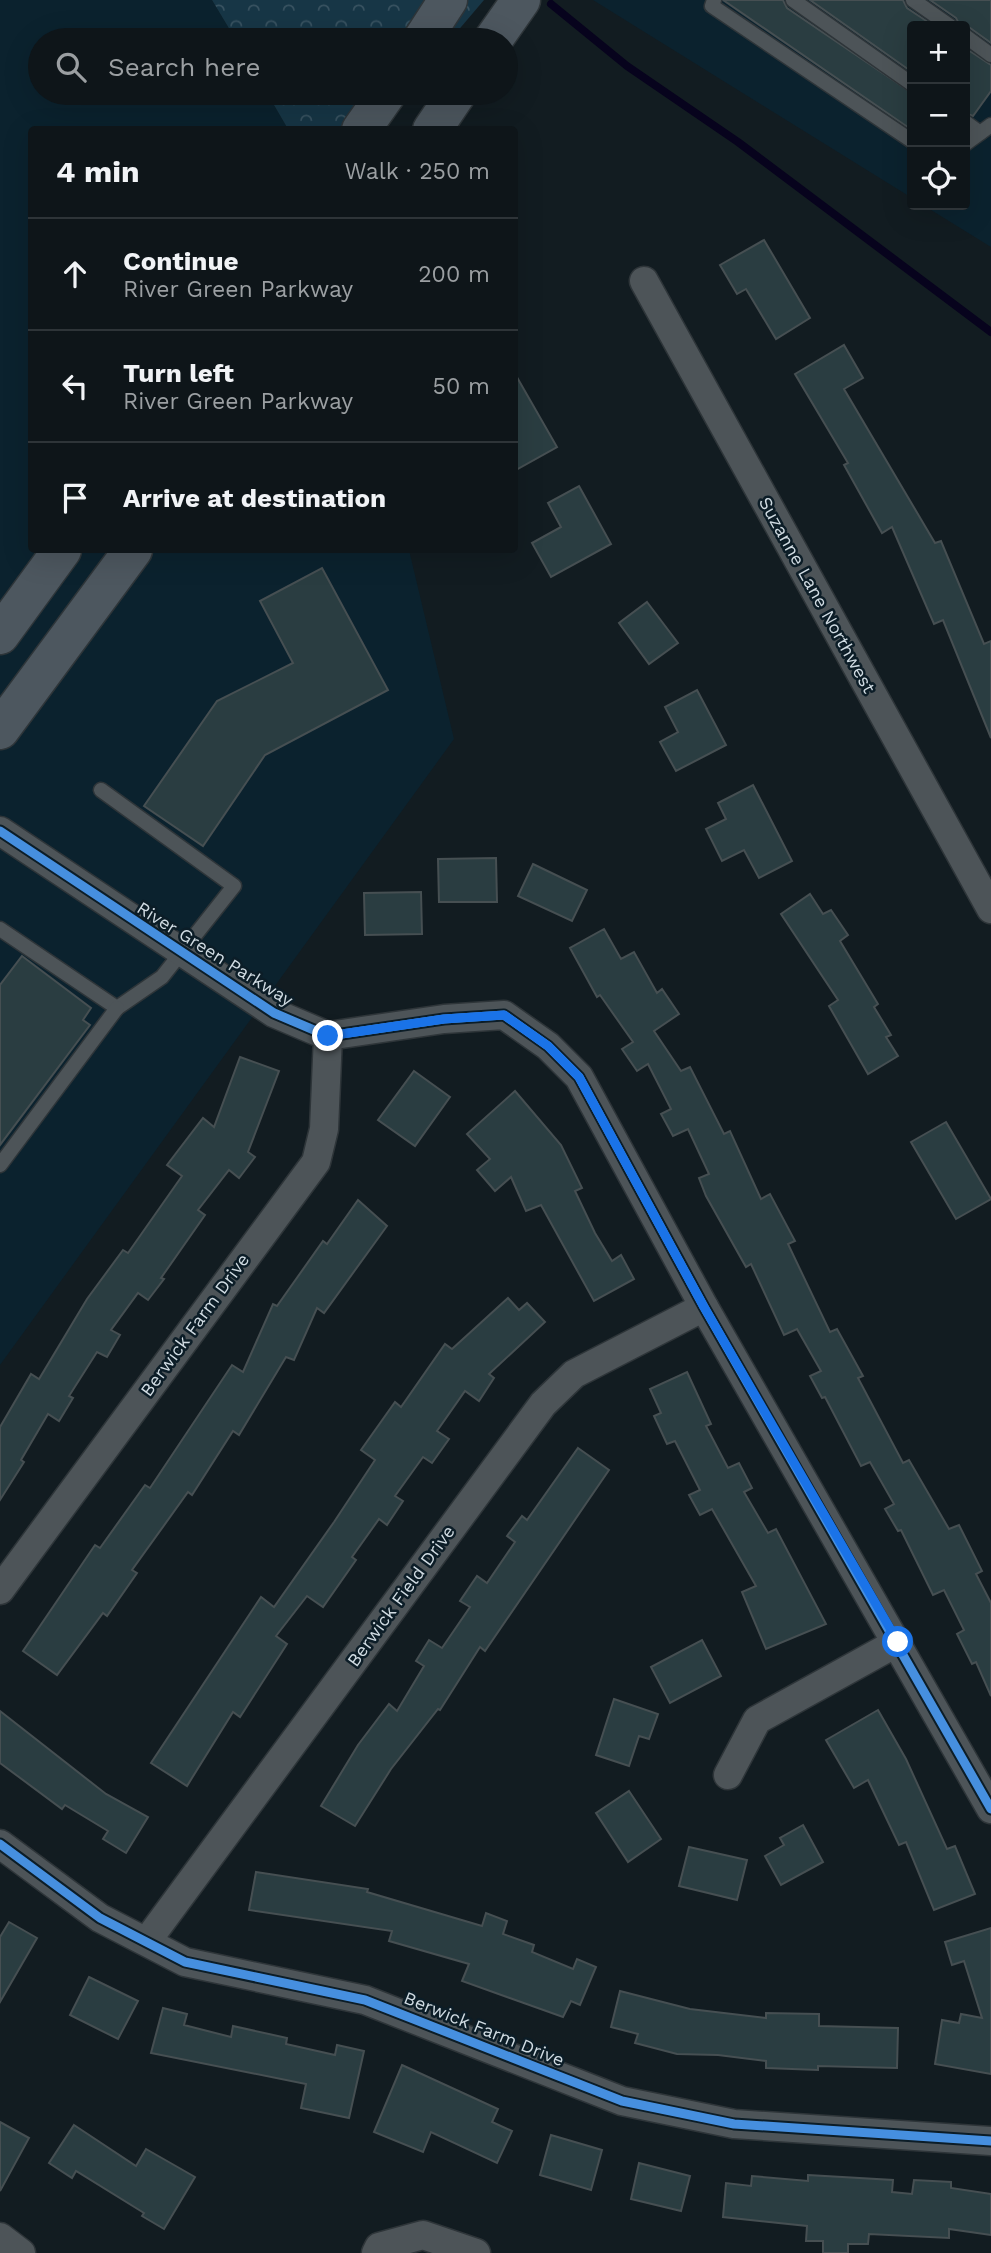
<!DOCTYPE html>
<meta charset="utf-8">
<style>
body{margin:0;font-family:"Work Sans",sans-serif;background:#1c2226;color:#f1f3f6}
.controls{position:absolute;right:21px;top:21px;display:grid;overflow:hidden;border-radius:7px;box-shadow:0 7px 28px #0002}
.controls button{width:63px;height:63px;display:grid;place-items:center;padding:0;border:0;border-bottom:2px solid #2e3438;background:#0e1519;color:#f1f3f6;font:35px sans-serif}
.stop{position:absolute;width:21px;height:21px;margin:-16px;border:5px solid #1a73e8;border-radius:50%;background:#fff}
.stop.end{background:#1a73e8;border-color:#fff;box-shadow:0 2px 7px #0008}
.list{margin:0;padding:0;list-style:none}
h2{display:flex;justify-content:space-between;align-items:center;height:91px;margin:0;padding:0 28px;font-size:30px}
h2 small{font-size:23px;font-weight:400;color:#9b9fa2}
.list li{display:grid;grid-template-columns:46px 1fr auto;gap:21px;align-items:center;box-sizing:border-box;height:112px;padding:0 28px;border-top:2px solid #2e3438}
.list b{display:block;font-size:26px;white-space:nowrap}
.list p{margin:0;font-size:23px;white-space:nowrap;color:#9b9fa2}
.list em{font-size:23px;font-style:normal;color:#9b9fa2}
.icon{flex:none;width:38px;height:38px;fill:none;stroke:currentColor;stroke-width:2;stroke-linecap:round;stroke-linejoin:round}
.map{position:relative;flex:none;width:991px;height:2253px;overflow:hidden}
.search{position:absolute;background:#0e1519;box-shadow:0 7px 28px #0002;left:28px;top:28px;width:490px;height:77px;display:flex;align-items:center;gap:18px;box-sizing:border-box;padding:0 24px;border-radius:38px;color:#9b9fa2;font-size:26px}
.panel{position:absolute;background:#0e1519;box-shadow:0 7px 28px #0002;left:28px;top:126px;width:490px;height:427px;border-radius:7px}
.map>svg:first-child{display:block}
</style>
<div class="map">
<svg width="991" height="2253" viewBox="0 0 991 2253">
<defs>
<pattern id="forest-crowns" width="20" height="18" patternUnits="userSpaceOnUse" patternTransform="scale(1.75)"><rect width="20" height="18" fill="#173646"/><path d="M2 6a3 3 0 1 1 6 0M12 15a3 3 0 1 1 6 0" fill="none" stroke="#385260"/></pattern>
</defs>
<rect width="100%" height="100%" fill="#121c21"/>
<g fill="#0b222e">
<polygon points="0,0 212,0 236,40 40,40 40,93 267,93 288,129 32,130 32,550 409,550 454,739 0,1365"/>
<polygon points="593,0 991,0 991,247 923,205 965,205 965,26 912,26 912,198"/>
</g>
<g fill="url(#forest-crowns)">
<polygon points="212,0 484,0 450,40 236,40"/>
<polygon points="267,93 405,93 374,130 288,129"/>
</g>
<g fill="none" stroke-linecap="round" stroke-linejoin="round">
<polyline stroke="#07031d" stroke-width="8" points="551,4 627,66 738,142 991,332"/>
</g>
<g fill="#2a3d41" stroke="#464f52" stroke-width="2">
<polygon points="723,0 783,0 787,8 912,93 912,130"/>
<polygon points="810,0 903,0 907,8 934,26 912,26 912,72"/>
<polygon points="930,0 991,0 991,43 970,28 960,26 956,18"/>
<polygon points="965,48 991,65 991,91 973,116 965,113"/>
<polygon points="764,240 810,318 776,339 746,289 737,294 720,265"/>
<polygon points="844,345 863,378 844,389 935,543 941,541 984,644 991,641 991,738 943,620 934,624 892,527 882,533 844,465 848,463 795,374"/>
<polygon points="514,372 557,447 514,471"/>
<polygon points="579,486 611,544 551,577 532,543 561,527 548,503"/>
<polygon points="322,568 388,690 265,755 203,846 144,806 217,701 293,663 260,601"/>
<polygon points="647,602 678,643 649,664 619,623"/>
<polygon points="697,690 726,745 676,771 660,742 678,732 665,707"/>
<polygon points="753,785 792,861 759,878 744,850 722,861 706,829 726,819 718,803"/>
<polygon points="496,858 497,902 439,902 438,859"/>
<polygon points="533,864 587,890 572,921 518,896"/>
<polygon points="421,892 422,934 365,935 364,893"/>
<polygon points="810,894 823,914 831,910 848,935 840,941 878,1004 874,1007 891,1035 886,1037 898,1056 868,1074 829,1006 838,1000 781,914"/>
<polygon points="604,929 621,959 634,952 657,993 662,989 679,1014 654,1031 681,1071 690,1067 724,1134 730,1131 761,1199 770,1194 795,1241 788,1244 830,1332 837,1329 863,1376 858,1378 903,1463 909,1460 949,1529 959,1525 982,1571 976,1574 991,1603 991,1696 976,1662 972,1664 957,1634 964,1630 944,1590 933,1595 901,1530 898,1531 885,1509 894,1504 870,1462 861,1466 825,1397 822,1398 810,1376 821,1371 797,1329 784,1335 751,1264 746,1267 706,1196 699,1178 709,1174 688,1129 673,1136 661,1114 671,1109 648,1064 637,1071 622,1049 633,1042 600,995 597,997 570,948"/>
<polygon points="22,956 91,1008 83,1020 90,1025 0,1145 0,985"/>
<polygon points="240,1057 279,1071 248,1152 255,1157 239,1178 229,1170 198,1210 205,1215 161,1278 164,1279 148,1300 138,1293 111,1330 120,1335 107,1357 97,1352 69,1396 73,1398 59,1421 48,1414 21,1460 24,1462 0,1500 0,1427 31,1374 39,1379 87,1299 123,1250 128,1253 182,1176 167,1165 203,1118 214,1127"/>
<polygon points="414,1071 450,1097 415,1146 378,1120"/>
<polygon points="515,1091 561,1145 582,1188 575,1191 595,1233 612,1261 621,1255 634,1279 594,1301 541,1205 526,1211 511,1177 495,1191 477,1170 490,1159 467,1134"/>
<polygon points="946,1122 991,1199 956,1219 911,1142"/>
<polygon points="358,1200 387,1226 324,1313 317,1308 294,1360 286,1357 239,1435 233,1431 192,1495 188,1492 132,1570 137,1573 107,1616 103,1613 57,1675 23,1651 95,1545 100,1548 145,1485 150,1488 232,1365 243,1372 273,1304 277,1306 323,1241 327,1244"/>
<polygon points="508,1298 519,1310 527,1303 545,1322 489,1374 494,1378 479,1401 465,1391 437,1431 449,1439 432,1463 423,1457 395,1496 403,1501 387,1525 379,1519 352,1557 356,1560 323,1607 307,1596 276,1636 287,1644 240,1717 233,1712 187,1786 151,1763 261,1597 274,1607 334,1522 375,1460 361,1450 395,1402 401,1407 445,1344 452,1349"/>
<polygon points="687,1372 711,1424 706,1426 728,1468 739,1463 752,1488 744,1492 768,1533 776,1529 826,1624 766,1649 742,1592 756,1586 712,1509 700,1515 689,1495 700,1490 675,1441 667,1444 654,1416 661,1413 650,1389"/>
<polygon points="578,1448 609,1470 485,1651 480,1647 440,1710 438,1709 391,1769 355,1826 321,1806 358,1745 389,1704 397,1711 424,1666 416,1661 429,1640 442,1648 470,1607 460,1601 477,1576 487,1583 515,1542 507,1536 522,1516 527,1520"/>
<polygon points="702,1640 721,1676 670,1703 651,1667"/>
<polygon points="614,1699 658,1714 649,1739 639,1736 629,1766 596,1755"/>
<polygon points="878,1710 906,1759 947,1849 955,1846 975,1894 934,1910 906,1842 899,1845 868,1780 854,1788 826,1740"/>
<polygon points="0,1711 106,1794 148,1817 126,1853 103,1839 108,1831 65,1805 62,1809 0,1763"/>
<polygon points="629,1791 661,1839 628,1862 596,1813"/>
<polygon points="803,1825 823,1862 781,1885 765,1856 784,1845 780,1838"/>
<polygon points="689,1847 747,1860 737,1900 679,1886"/>
<polygon points="256,1872 368,1889 367,1892 482,1926 486,1913 507,1921 503,1934 534,1945 532,1952 573,1969 577,1959 596,1967 580,2005 571,2001 563,2017 462,1981 469,1964 389,1941 392,1931 249,1910"/>
<polygon points="9,1922 37,1938 0,2002 0,1937"/>
<polygon points="991,1928 991,2074 935,2064 942,2020 959,2023 961,2014 982,2018 964,1961 952,1965 945,1942"/>
<polygon points="89,1977 138,2001 118,2039 70,2015"/>
<polygon points="620,1991 690,2009 766,2018 766,2013 819,2014 819,2026 898,2028 897,2068 818,2066 818,2070 766,2068 766,2061 718,2055 677,2054 635,2043 638,2034 611,2027"/>
<polygon points="163,2008 187,2014 184,2025 231,2037 233,2026 287,2038 286,2044 335,2055 337,2045 364,2051 349,2118 301,2108 306,2084 151,2053"/>
<polygon points="402,2065 498,2109 492,2122 512,2131 497,2163 431,2132 423,2152 374,2132"/>
<polygon points="0,2122 29,2138 0,2191"/>
<polygon points="74,2125 136,2166 146,2149 195,2177 164,2229 142,2216 144,2213 76,2171 72,2178 49,2163"/>
<polygon points="551,2135 602,2150 591,2190 540,2175"/>
<polygon points="639,2163 690,2176 681,2211 631,2199"/>
<polygon points="808,2175 893,2180 892,2192 912,2194 914,2180 951,2182 951,2188 991,2194 991,2235 949,2229 949,2238 869,2234 868,2244 848,2244 848,2253 823,2253 823,2241 806,2241 807,2226 723,2217 726,2183 751,2186 752,2176 808,2181"/>
</g>
<g fill="none" stroke-linecap="round" stroke-linejoin="round">
<defs>
<g id="service">
<polyline points="714,0 712,6 912,141"/>
<polyline points="793,0 912,84"/>
<polyline points="913,0 950,26"/>
<polyline points="965,36 991,55"/>
<polyline points="965,122 980,133"/>
<polyline points="965,144 991,125"/>
<polyline points="0,929 117,1008 162,977 234,886 101,790"/>
<polyline points="0,1165 117,1008"/>
</g>
<g id="minor">
<polyline points="644,281 991,909"/>
<polyline points="0,831 274,1013 328,1036 444,1019 504,1015 548,1046 579,1077 704,1307 991,1809"/>
<polyline points="0,1590 316,1162 324,1129 328,1036"/>
<polyline points="728,1775 757,1720 898,1642"/>
<polyline points="0,1844 100,1918 185,1962 365,2000 622,2101 734,2124 991,2141"/>
<polyline points="147,1941 543,1404 574,1374 704,1307"/>
<polyline points="0,2237 21,2253"/>
<polyline points="376,2253 379,2247 423,2235 476,2253"/>
</g>
<g id="trunk">
<polyline points="422,40 448,0"/>
<polyline points="493,40 521,0"/>
<polyline points="361,130 387,93"/>
<polyline points="432,130 457,93"/>
<polyline points="0,635 62,550"/>
<polyline points="0,730 133,550"/>
</g>
</defs>
<use href="#service" stroke="#2e3539" stroke-width="17"/>
<use href="#minor" stroke="#2e3539" stroke-width="31"/>
<use href="#trunk" stroke="#2e3539" stroke-width="41"/>
<use href="#service" stroke="#4d5458" stroke-width="14"/>
<use href="#minor" stroke="#4d5458" stroke-width="28"/>
<use href="#trunk" stroke="#4d575f" stroke-width="38"/>
<defs>
<g id="cycleway">
<polyline points="0,831 274,1013 328,1036 444,1019 504,1015 548,1046 579,1077 704,1307 991,1809"/>
<polyline points="0,1844 100,1918 185,1962 365,2000 622,2101 734,2124 991,2141"/>
</g>
</defs>
<use href="#cycleway" stroke="#0c1d27" stroke-width="13"/>
<use href="#cycleway" stroke="#468fdf" stroke-width="9"/>
</g>
<g fill="none" stroke-linecap="round" stroke-linejoin="round">
<polyline stroke="#1a73e8" stroke-width="9" points="328,1036 444,1019 504,1015 548,1046 579,1077 704,1307 898,1642"/>
</g>
<g text-anchor="middle" stroke-width="5" stroke-linejoin="round" paint-order="stroke">
<g font-size="18" fill="#d0dbe2" stroke="#0c1d27">
<text transform="translate(817 595) rotate(61)" y="6">Suzanne Lane Northwest</text>
<text transform="translate(215 954) rotate(32)" y="6">River Green Parkway</text>
<text transform="translate(195 1325) rotate(-54)" y="6">Berwick Farm Drive</text>
<text transform="translate(401 1596) rotate(-54)" y="6">Berwick Field Drive</text>
<text transform="translate(484 2029) rotate(22)" y="6">Berwick Farm Drive</text>
</g>
</g>
</svg>
<div class="controls">
<button>+</button>
<button>−</button>
<button><svg class="icon" aria-label="locate" viewBox="0 0 24 24"><circle cx="12" cy="12" r="6"/><path d="M12 2v4M12 18v4M2 12h4M18 12h4"/></svg></button>
</div>
<div class="stop" style="left:898px;top:1642px"></div>
<div class="stop end" style="left:328px;top:1036px"></div>
<div class="search"><svg class="icon" aria-label="search" viewBox="0 0 24 24"><circle cx="10" cy="10" r="6"/><path d="M15 15l6 6"/></svg>Search here</div>
<section class="panel">
<h2>4 min<small>Walk · 250 m</small></h2>
<ul class="list">
<li><svg class="icon" aria-label="ahead" viewBox="0 0 24 24"><path d="M12 20V5M6 11l6-6 6 6"/></svg><div><b>Continue</b><p>River Green Parkway</p></div><em>200 m</em></li>
<li><svg class="icon" aria-label="left" viewBox="0 0 24 24"><path d="M17 20v-9H6M10 6l-5 5 5 5"/></svg><div><b>Turn left</b><p>River Green Parkway</p></div><em>50 m</em></li>
<li><svg class="icon" aria-label="arrive" viewBox="0 0 24 24"><path d="M6 21V4h12l-3 4 3 4H6"/></svg><div><b>Arrive at destination</b></div></li>
</ul>
</section>
</div>
